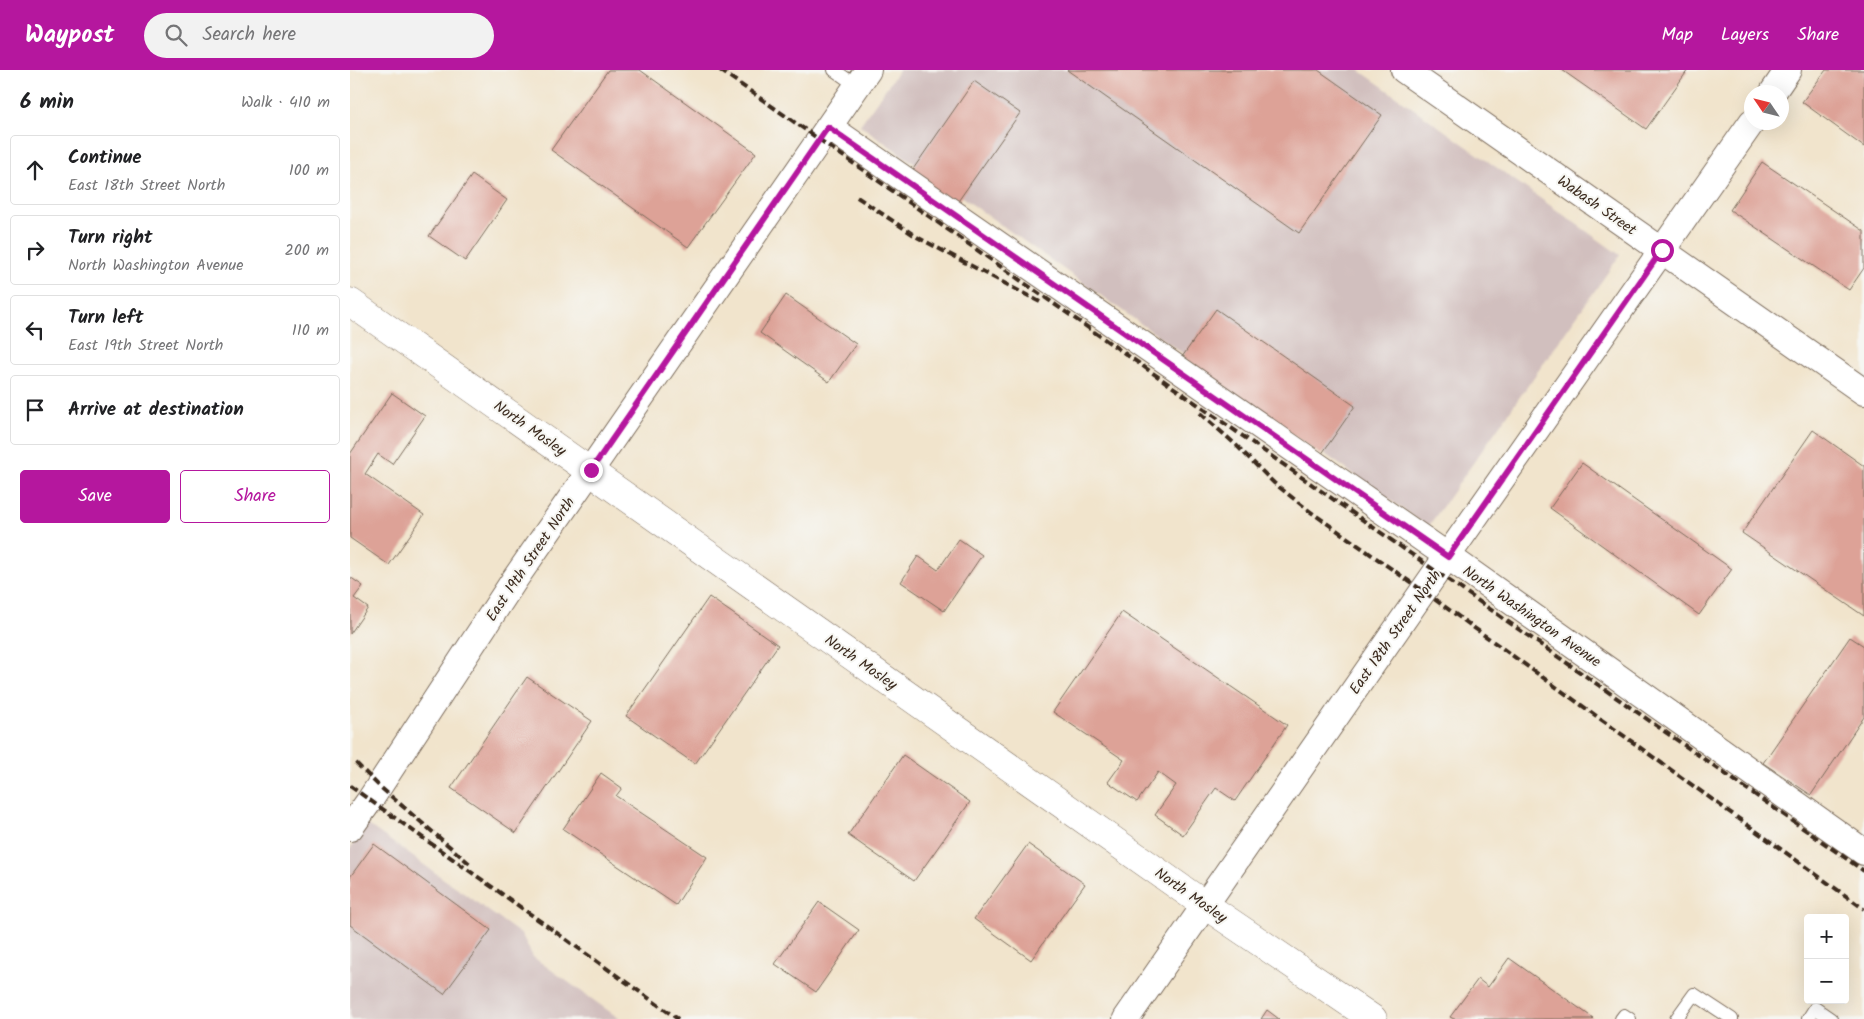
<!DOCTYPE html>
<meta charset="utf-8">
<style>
body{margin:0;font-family:Kalam,sans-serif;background:#f2f2f2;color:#202124}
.controls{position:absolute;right:15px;bottom:15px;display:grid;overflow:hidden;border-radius:5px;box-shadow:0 5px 20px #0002}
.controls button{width:45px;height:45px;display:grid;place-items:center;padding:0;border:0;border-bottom:1px solid #e0e0e0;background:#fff;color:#202124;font:25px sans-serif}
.compass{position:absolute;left:1394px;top:15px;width:45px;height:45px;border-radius:50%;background:#fff;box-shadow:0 5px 20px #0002;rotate:305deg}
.stop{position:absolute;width:15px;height:15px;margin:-11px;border:4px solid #b5179e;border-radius:50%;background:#fff}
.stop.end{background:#b5179e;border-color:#fff;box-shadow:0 1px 5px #0008}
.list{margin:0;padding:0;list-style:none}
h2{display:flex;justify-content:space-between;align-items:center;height:65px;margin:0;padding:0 20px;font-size:21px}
h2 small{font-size:16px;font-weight:400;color:#757577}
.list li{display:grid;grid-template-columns:32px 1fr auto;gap:15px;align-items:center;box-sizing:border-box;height:70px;margin:0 10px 10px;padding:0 10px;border:1px solid #e0e0e0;border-radius:5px}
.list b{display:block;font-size:19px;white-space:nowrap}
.list p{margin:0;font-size:16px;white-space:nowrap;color:#757577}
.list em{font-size:16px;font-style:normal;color:#757577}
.actions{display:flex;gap:10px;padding:15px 20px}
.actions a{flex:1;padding:11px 0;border:1px solid #b5179e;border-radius:5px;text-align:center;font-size:18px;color:#b5179e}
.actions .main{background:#b5179e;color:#fff}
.icon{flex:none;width:28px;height:28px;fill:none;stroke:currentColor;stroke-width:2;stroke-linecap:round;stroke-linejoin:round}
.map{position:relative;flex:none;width:1514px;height:949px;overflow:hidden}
header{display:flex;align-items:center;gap:30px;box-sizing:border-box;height:70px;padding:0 25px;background:#b5179e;color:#fff}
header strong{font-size:24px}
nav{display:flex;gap:28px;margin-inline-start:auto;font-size:18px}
.search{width:350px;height:45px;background:#f2f2f2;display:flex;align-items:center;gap:12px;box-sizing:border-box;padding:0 18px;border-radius:28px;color:#757577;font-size:19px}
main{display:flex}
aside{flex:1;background:#fff}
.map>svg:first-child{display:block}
</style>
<header>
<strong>Waypost</strong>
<div class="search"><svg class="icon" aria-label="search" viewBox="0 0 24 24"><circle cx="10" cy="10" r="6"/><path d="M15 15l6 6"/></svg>Search here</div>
<nav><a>Map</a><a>Layers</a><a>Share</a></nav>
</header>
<main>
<aside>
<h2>6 min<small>Walk · 410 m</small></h2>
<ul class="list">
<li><svg class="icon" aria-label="ahead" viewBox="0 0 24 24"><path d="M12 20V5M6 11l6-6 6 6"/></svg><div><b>Continue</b><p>East 18th Street North</p></div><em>100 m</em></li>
<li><svg class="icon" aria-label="right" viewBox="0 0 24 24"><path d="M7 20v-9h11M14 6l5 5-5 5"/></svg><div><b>Turn right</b><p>North Washington Avenue</p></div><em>200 m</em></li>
<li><svg class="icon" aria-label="left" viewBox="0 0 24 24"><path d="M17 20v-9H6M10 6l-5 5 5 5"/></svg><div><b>Turn left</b><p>East 19th Street North</p></div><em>110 m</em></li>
<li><svg class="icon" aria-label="arrive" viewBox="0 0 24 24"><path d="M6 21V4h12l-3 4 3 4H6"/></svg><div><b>Arrive at destination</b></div></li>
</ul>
<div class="actions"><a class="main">Save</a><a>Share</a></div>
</aside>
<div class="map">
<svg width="1514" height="949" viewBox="0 0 1514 949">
<rect width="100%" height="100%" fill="#f6f6f2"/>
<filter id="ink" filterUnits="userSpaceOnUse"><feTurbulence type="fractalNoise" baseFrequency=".02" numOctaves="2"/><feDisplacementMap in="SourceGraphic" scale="10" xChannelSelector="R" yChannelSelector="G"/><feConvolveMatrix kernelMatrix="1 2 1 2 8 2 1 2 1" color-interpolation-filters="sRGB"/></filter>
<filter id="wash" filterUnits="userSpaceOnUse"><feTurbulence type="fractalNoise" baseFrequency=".0096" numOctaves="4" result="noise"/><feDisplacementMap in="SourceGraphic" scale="20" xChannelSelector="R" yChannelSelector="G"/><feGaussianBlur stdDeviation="1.12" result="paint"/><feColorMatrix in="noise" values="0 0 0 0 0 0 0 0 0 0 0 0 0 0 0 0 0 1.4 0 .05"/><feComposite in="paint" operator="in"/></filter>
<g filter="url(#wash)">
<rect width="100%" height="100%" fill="#f1e4cc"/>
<g fill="#d1bfbe">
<polygon points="549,0 1009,0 1270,185 1078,457 510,55"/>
<polygon points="17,754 172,865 183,887 270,949 0,949 0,779"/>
</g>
<g id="blocks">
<g fill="#dda297">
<polygon points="258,0 290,0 406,83 338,177 201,80"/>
<polygon points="717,0 968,0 1032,45 949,163"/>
<polygon points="1212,0 1338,0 1296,59"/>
<polygon points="1476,0 1514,0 1514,77 1452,32"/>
<polygon points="624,11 670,43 604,137 559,105"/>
<polygon points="1412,92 1514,161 1514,198 1499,220 1380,140"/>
<polygon points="122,105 157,130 115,191 79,166"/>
<polygon points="436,225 506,274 479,312 410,263"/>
<polygon points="866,239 1005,336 971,385 832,287"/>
<polygon points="42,323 75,346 42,394 28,384 15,404 74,445 39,495 0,468 0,384"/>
<polygon points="1463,360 1514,396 1514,546 1392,463"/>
<polygon points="1232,393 1382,499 1349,545 1200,438"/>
<polygon points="609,469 632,485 594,541 551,512 568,486 588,500"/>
<polygon points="0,507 13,516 4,528 18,538 0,564"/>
<polygon points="359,527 428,575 345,694 276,646"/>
<polygon points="772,542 937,655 885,731 866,718 833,765 805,745 826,715 808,702 787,732 758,712 774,690 703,642"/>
<polygon points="1500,567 1514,576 1514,647 1461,725 1413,693"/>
<polygon points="177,607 242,651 166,763 101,718"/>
<polygon points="553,685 620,732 564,811 498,765"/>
<polygon points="251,703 272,718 266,726 357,787 326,835 213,759"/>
<polygon points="24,774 141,860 94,924 0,855 0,807"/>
<polygon points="678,774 735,814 681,890 624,849"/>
<polygon points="469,832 509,860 466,922 425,894"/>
<polygon points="1159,888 1243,948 1242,949 1104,949 1100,947 1128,909 1138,917"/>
<polygon points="917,940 929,949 911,949"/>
</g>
</g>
</g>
<g filter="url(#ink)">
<use href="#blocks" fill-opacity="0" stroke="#7b6b5b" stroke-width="1"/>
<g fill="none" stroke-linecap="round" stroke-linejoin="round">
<defs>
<g id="service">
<polyline points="484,0 507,16"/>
<polyline points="1271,949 1274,945 1280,949"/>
<polyline points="1326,949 1344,924 1382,949"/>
<polyline points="1458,949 1465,938 1481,949"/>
</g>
<g id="minor">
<polyline points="1054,0 1514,322"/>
<polyline points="1423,22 1438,0"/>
<polyline points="479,57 1099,487 1514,782"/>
<polyline points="0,758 20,730 165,509 518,0"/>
<polyline points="776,949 1087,501 1402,52"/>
</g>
<polyline id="tertiary" points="0,232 855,835 1023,949"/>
</defs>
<use href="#service" stroke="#7b6b5b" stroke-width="14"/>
<use href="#minor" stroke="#7b6b5b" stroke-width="28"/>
<use href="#tertiary" stroke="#7b6b5b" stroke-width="29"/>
<use href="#service" stroke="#fff" stroke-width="12"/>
<use href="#minor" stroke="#fff" stroke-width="26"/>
<use href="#tertiary" stroke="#fff" stroke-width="28"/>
<g stroke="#3b2a1e" stroke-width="4" stroke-dasharray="8 4" stroke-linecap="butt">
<polyline points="370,0 1514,801"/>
<polyline points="507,127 567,167 690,232"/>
<polyline points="850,343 885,374 924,413 958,440 1073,521 1514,839"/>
<polyline points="6,693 29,716 120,794"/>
<polyline points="0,716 328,949"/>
</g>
</g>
</g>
<g fill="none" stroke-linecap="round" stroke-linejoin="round" filter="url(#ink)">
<polyline stroke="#b5179e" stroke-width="6" points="241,400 478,57 1098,487 1312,180"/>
</g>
<g text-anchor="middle" stroke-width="4" stroke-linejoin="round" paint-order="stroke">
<g font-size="15" fill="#3b2a1e" stroke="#f6f6f2">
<text transform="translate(1247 135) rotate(35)" y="5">Wabash Street</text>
<text transform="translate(180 358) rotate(35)" y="5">North Mosley</text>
<text transform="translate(180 489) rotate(-56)" y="5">East 19th Street North</text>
<text transform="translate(1182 546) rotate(35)" y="5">North Washington Avenue</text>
<text transform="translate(1045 562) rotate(-55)" y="5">East 18th Street North</text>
<text transform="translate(511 592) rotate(35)" y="5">North Mosley</text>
<text transform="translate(841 825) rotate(35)" y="5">North Mosley</text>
</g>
</g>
</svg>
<div class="controls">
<button>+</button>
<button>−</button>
</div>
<svg class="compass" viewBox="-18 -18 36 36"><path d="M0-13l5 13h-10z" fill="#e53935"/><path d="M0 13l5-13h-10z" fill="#757577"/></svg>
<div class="stop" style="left:1312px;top:180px"></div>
<div class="stop end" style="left:241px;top:400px"></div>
</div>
</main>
